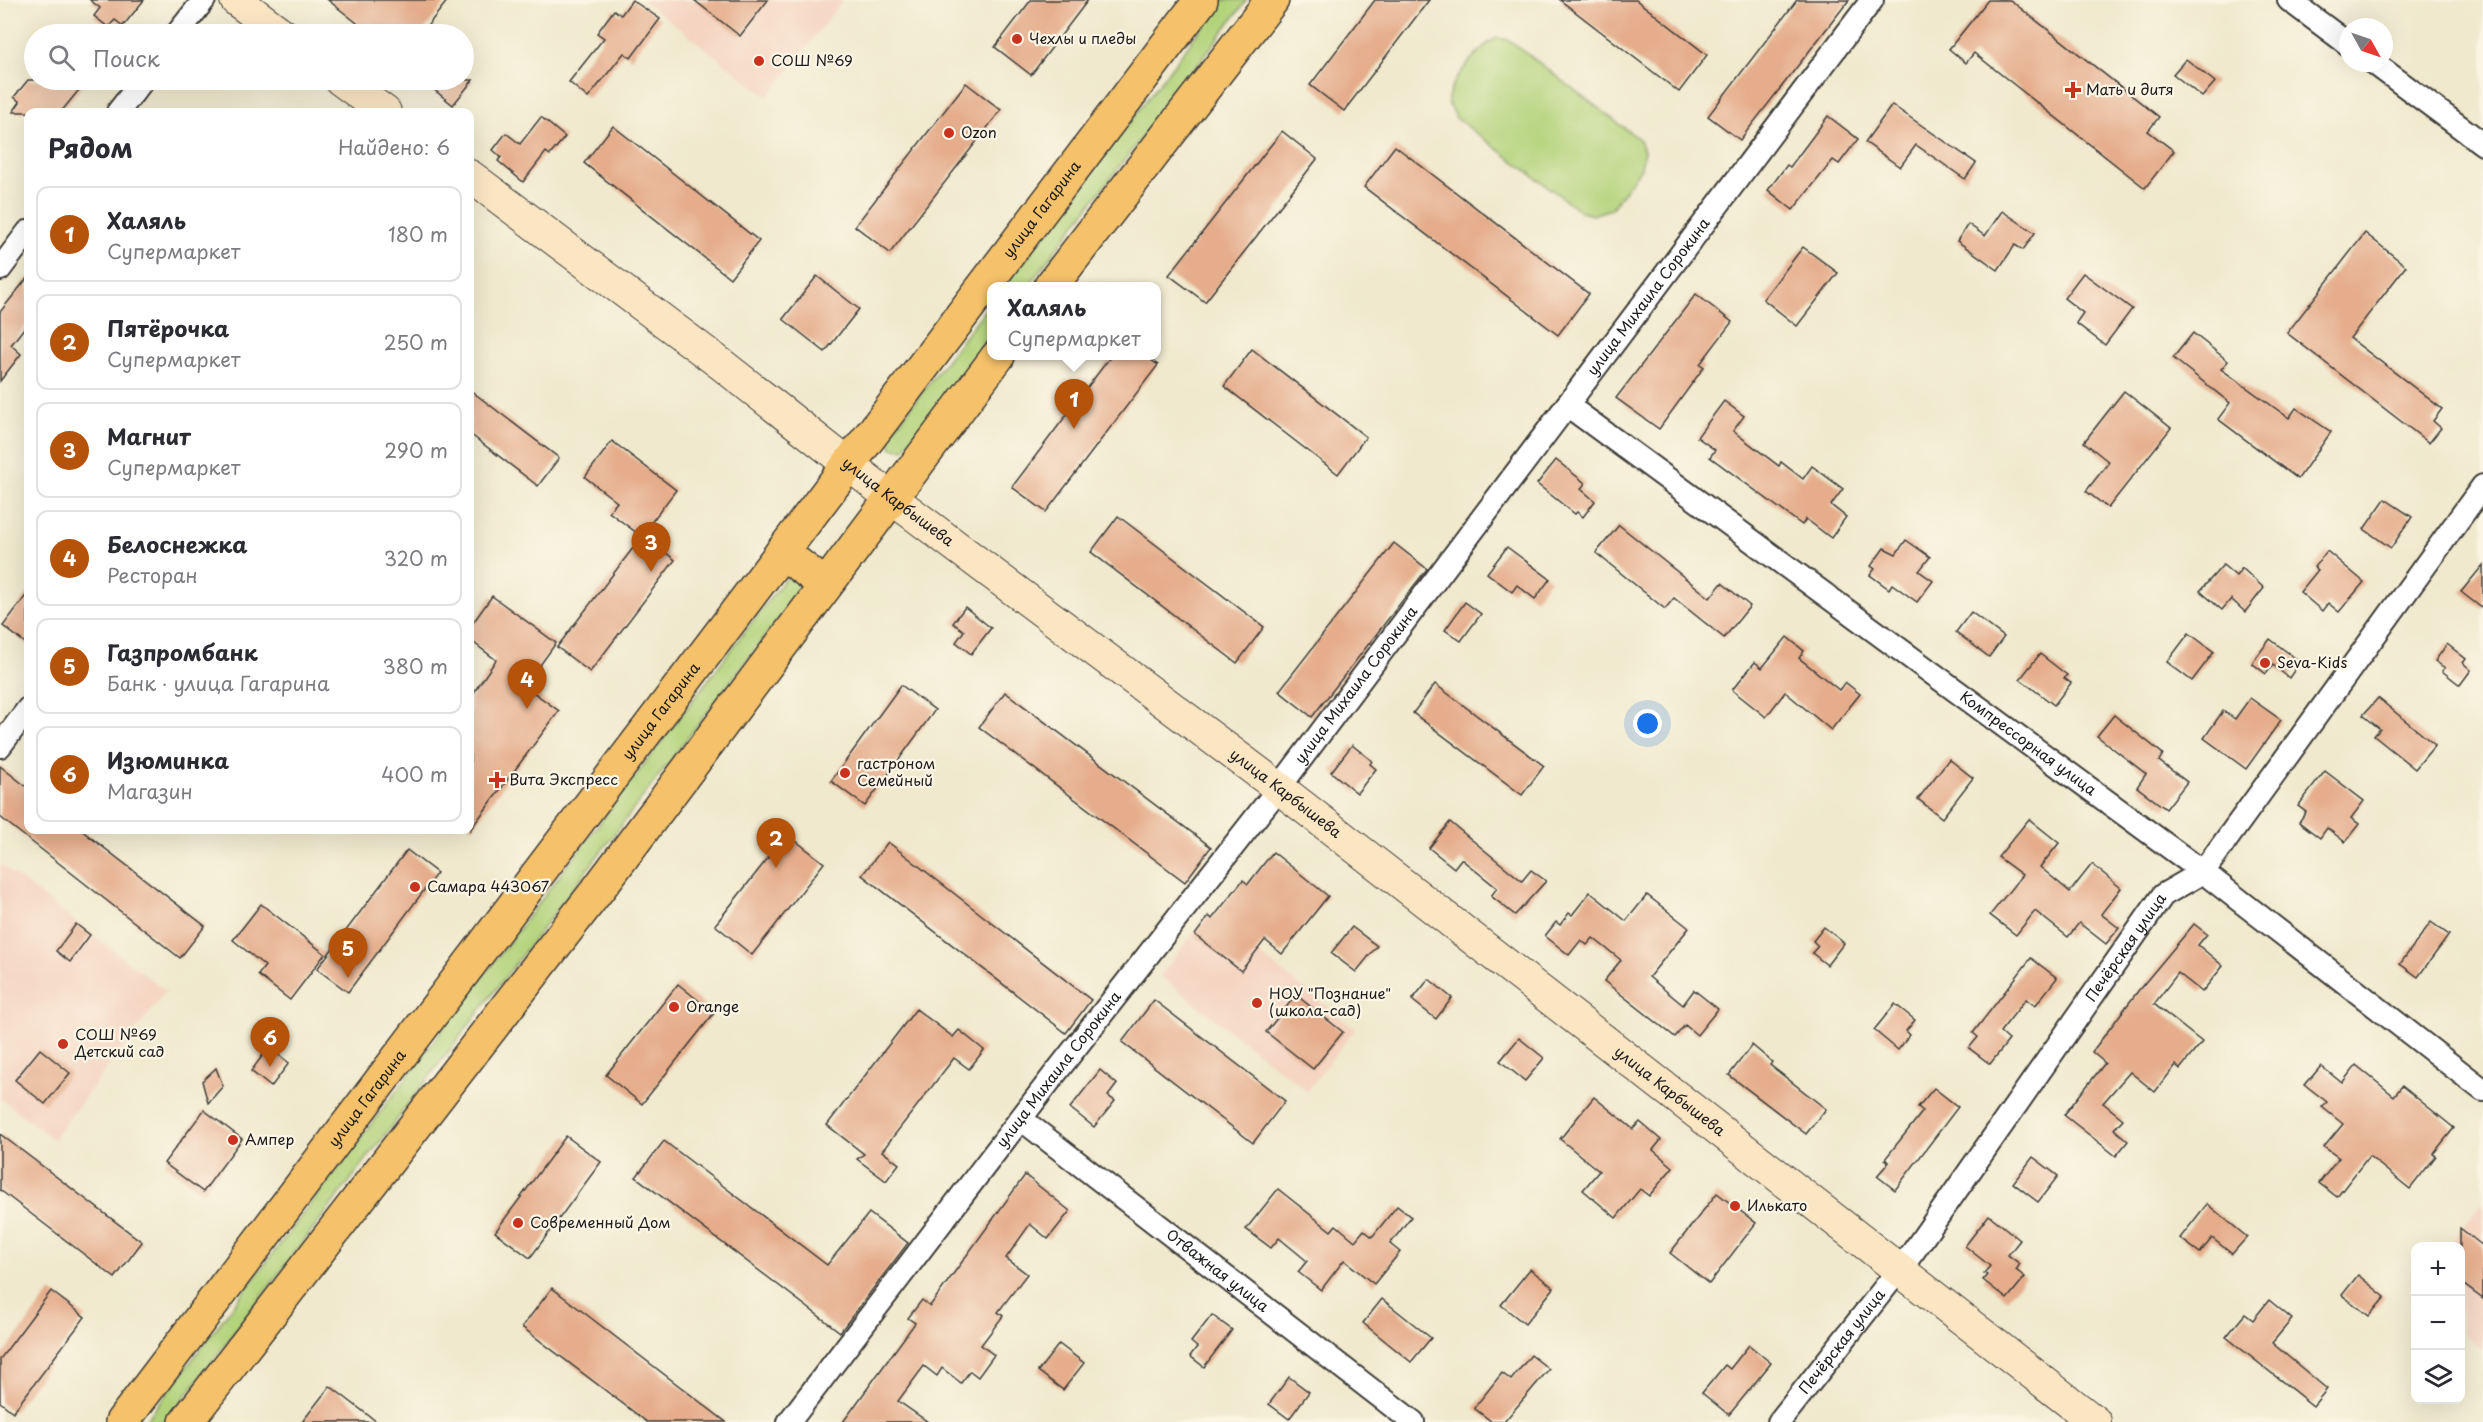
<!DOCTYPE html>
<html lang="ru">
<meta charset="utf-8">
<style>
body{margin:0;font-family:"Playpen Sans",sans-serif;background:#f7f7f7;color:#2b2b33}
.controls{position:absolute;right:18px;bottom:18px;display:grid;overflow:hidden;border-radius:12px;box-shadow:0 6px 24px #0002}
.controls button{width:54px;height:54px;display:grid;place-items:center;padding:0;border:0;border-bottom:2px solid #e1e1e2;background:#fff;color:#2b2b33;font:30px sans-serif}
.compass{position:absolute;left:2339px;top:18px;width:54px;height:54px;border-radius:50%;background:#fff;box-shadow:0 6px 24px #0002;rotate:130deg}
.you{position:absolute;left:1648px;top:724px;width:21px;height:21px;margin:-15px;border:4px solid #fff;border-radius:50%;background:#1a73e8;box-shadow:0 0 0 9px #1a73e833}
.badge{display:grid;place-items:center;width:39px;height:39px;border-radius:50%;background:#b45309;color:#fff;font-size:20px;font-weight:700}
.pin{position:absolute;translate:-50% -50px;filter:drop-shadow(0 2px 3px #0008)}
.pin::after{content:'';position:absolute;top:32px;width:21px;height:18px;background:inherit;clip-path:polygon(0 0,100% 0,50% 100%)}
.popup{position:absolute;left:987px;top:282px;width:174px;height:78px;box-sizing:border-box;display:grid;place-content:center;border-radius:12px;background:#fff;filter:drop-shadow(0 2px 4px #0005);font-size:20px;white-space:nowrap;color:#7c7c81}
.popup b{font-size:22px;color:#2b2b33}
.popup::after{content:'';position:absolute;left:50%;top:100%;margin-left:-12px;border:12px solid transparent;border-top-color:#fff}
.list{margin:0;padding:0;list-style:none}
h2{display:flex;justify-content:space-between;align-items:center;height:78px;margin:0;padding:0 24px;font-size:26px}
h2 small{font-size:20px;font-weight:400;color:#7c7c81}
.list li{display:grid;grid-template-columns:39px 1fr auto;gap:18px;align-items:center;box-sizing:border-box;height:96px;margin:0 12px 12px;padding:0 12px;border:2px solid #e1e1e2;border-radius:12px}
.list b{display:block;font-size:22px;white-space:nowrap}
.list p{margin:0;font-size:20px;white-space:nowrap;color:#7c7c81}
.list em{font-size:20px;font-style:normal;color:#7c7c81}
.icon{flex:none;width:33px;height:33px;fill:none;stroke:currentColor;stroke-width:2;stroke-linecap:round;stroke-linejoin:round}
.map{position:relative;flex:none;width:2483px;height:1422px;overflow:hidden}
.search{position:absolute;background:#fff;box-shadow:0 6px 24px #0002;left:24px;top:24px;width:450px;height:66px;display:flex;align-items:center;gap:15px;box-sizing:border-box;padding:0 21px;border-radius:33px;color:#7c7c81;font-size:22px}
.panel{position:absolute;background:#fff;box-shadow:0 6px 24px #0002;left:24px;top:108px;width:450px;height:726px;border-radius:12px}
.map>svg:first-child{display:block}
</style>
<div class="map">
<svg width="2483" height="1422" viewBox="0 0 2483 1422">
<rect width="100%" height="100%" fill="#fcf5e5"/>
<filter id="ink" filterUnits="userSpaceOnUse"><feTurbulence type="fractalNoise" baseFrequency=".0167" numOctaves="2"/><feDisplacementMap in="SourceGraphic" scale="12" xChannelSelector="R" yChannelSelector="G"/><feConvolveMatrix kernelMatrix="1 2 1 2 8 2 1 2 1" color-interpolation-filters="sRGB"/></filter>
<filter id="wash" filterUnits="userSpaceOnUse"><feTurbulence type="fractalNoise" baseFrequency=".008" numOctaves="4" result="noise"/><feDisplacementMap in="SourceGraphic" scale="24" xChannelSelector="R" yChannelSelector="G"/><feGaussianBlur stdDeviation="1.35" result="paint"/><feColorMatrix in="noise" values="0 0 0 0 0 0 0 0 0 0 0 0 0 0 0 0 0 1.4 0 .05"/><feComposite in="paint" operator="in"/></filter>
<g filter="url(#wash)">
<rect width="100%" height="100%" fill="#f0e9cd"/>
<g fill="#f4d3c0">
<polygon points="643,0 843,0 768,97"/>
<polygon points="0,864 166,991 53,1139 0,1098"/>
<polygon points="1208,914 1355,1029 1307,1091 1160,976"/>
<polygon points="2483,1202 2483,1350 2461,1333 2460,1246 2449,1246"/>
</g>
<g fill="#b2d37a" stroke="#67784b" stroke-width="1.5">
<polygon points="1223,0 1247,0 1028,286 1004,286"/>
<path d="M1498,38L1509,40L1640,140L1644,151L1641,168L1611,209L1592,215L1582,212L1456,118C1453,113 1449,107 1448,101C1448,83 1482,43 1498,38Z"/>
<polygon points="991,302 991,334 904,449 892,448 888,437"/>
<polygon points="791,577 800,585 799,592 166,1422 145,1422 784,580"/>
</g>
<g id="blocks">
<g fill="#e5ad8c">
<polygon points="90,0 144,0 123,26 115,20 108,27 94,16 100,8"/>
<polygon points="328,0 448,0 421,34 347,34 357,23"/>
<polygon points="632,0 660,19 631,58 624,53 588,98 569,82 604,38 597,33 614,10 621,15"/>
<polygon points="694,0 768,0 740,36"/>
<polygon points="1031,0 1088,0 1031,75 995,47"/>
<polygon points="1375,0 1429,0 1344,111 1310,85"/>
<polygon points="1560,0 1636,0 1707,55 1679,92"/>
<polygon points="1797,0 1849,0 1740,140 1708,116"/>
<polygon points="1988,0 2010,0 2159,117 2148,131 2174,151 2145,188 1974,53 1966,63 1949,49"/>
<polygon points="2186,59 2215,82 2202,97 2173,74"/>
<polygon points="28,80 87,80 61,112 13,112 20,102 14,97"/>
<polygon points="422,80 473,80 453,105"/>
<polygon points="966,83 1001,110 890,253 855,226"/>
<polygon points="1892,105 1976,163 1965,179 1916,145 1900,167 1865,142"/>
<polygon points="1828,116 1858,139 1839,164 1833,160 1793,210 1768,190 1787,165 1790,167"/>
<polygon points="541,117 565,137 550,155 546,152 523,182 498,161 501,157 493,150 506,133 520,144"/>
<polygon points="613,126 759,241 730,278 584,163"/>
<polygon points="1282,131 1317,159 1205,302 1169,275"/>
<polygon points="1395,146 1589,294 1558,335 1364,187"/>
<polygon points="2002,211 2035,233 2023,250 2015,245 1998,270 1957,241 1968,224 1985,236"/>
<polygon points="2365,233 2406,266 2350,338 2442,409 2433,421 2441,428 2429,443 2287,333"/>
<polygon points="1803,247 1838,273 1797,326 1763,299"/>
<polygon points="2083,273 2132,309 2105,345 2076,323 2083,313 2064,298"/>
<polygon points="817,276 859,309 825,352 783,319"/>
<polygon points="28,277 28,323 11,345 21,354 0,381 0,312"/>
<polygon points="1696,294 1732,322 1700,364 1704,367 1659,429 1616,398"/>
<polygon points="2193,333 2228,361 2221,369 2289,418 2296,408 2331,432 2298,479 2218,419 2230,403 2173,358"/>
<polygon points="1252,349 1366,437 1338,474 1224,386"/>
<polygon points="1111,356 1145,356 1158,365 1046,512 1012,487"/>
<polygon points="470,390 559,458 538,486 470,434"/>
<polygon points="2124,391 2171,428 2108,508 2086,491 2109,462 2084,442"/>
<polygon points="1724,401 1744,416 1733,431 1779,466 1781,462 1803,479 1812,466 1843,489 1831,505 1846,517 1831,538 1806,519 1802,525 1710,457 1715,450 1697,437"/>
<polygon points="612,441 676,490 641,536 609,512 617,502 585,477"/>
<polygon points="1556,460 1585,483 1581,489 1595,501 1583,517 1577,512 1575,514 1537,484"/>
<polygon points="2385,499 2412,517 2391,548 2364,529"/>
<polygon points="1118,516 1264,627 1237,663 1091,552"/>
<polygon points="1619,525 1710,598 1722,583 1750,606 1724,638 1674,598 1665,609 1596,553"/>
<polygon points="643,535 675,560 590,672 557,647"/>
<polygon points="1906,540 1930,557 1919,571 1933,581 1917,602 1892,584 1889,589 1870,575 1875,569 1871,566 1884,548 1896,554"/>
<polygon points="1394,543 1427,569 1312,717 1279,691"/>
<polygon points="1507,547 1550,579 1535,599 1517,585 1512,592 1487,573"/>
<polygon points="2327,551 2364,582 2339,612 2328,603 2322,611 2300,592 2318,570 2314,567"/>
<polygon points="2223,565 2236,576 2242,568 2264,588 2245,612 2231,599 2222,610 2200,591"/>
<polygon points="2483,565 2483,609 2461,592"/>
<polygon points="28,593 28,645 3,626"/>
<polygon points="492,596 556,643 525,686 559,711 470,830 470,698 496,660 470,640 470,627"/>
<polygon points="1465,602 1481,614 1461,641 1445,630"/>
<polygon points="965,607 991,628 971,654 956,642 964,631 953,623"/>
<polygon points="1971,612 2004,637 1989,657 1956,632"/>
<polygon points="2189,633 2214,652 2192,681 2167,662"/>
<polygon points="1787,637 1804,651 1799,658 1839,690 1845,682 1860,694 1831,730 1785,692 1766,717 1732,690 1755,662 1762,668"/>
<polygon points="2270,639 2300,662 2289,678 2273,665 2266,674 2252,663"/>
<polygon points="2447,644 2466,659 2463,663 2471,670 2460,685 2442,671 2445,668 2435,661"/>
<polygon points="2040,654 2067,675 2064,678 2071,683 2054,705 2020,679"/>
<polygon points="1435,684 1544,766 1522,795 1413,713"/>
<polygon points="901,685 935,710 865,806 831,781"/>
<polygon points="1005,692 1211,847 1185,882 979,727"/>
<polygon points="2250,698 2281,720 2246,769 2204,738 2223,711 2235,719"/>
<polygon points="2378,698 2435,745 2415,769 2374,736 2380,729 2363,715"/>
<polygon points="2114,715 2163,754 2159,761 2187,782 2166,809 2137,787 2146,774 2097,736"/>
<polygon points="1352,745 1372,761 1370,764 1376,769 1357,793 1331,772"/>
<polygon points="1949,759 1973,778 1942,818 1918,799"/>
<polygon points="0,766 28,788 28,830 81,830 205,926 180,958 0,817"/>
<polygon points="2325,771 2364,801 2351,818 2359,824 2345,842 2327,828 2320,838 2299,822 2306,812 2298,806"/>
<polygon points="2029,819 2059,843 2040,867 2070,892 2092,864 2121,888 2101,914 2119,928 2106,944 2079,923 2068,937 2035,911 2016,935 1990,915 2022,875 1998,857"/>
<polygon points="1450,822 1522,881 1531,870 1546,881 1515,915 1491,896 1497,888 1461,859 1454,868 1429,848"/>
<polygon points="787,834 824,863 752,955 715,925"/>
<polygon points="888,842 1091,1000 1066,1033 862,875"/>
<polygon points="407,850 437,873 348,992 317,969"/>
<polygon points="1273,852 1328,896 1282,954 1265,940 1241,971 1195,935 1209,916 1212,919 1243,880 1248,884"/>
<polygon points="1590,892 1626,921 1647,895 1689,928 1649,977 1683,1005 1694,990 1718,1009 1697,1035 1685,1025 1675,1037 1604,981 1621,960 1593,938 1587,945 1581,940 1569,955 1545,936 1556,922 1560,925 1569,913 1572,915"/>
<polygon points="261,904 325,954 290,1000 258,975 265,966 233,940"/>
<polygon points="2431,922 2449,935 2418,977 2400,964"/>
<polygon points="76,924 90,935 70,962 56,951"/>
<polygon points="2194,924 2207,934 2198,945 2223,966 2202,992 2178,973 2154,1004 2202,1042 2180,1069 2176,1065 2155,1092 2130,1072 2103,1103 2123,1119 2114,1129 2128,1141 2116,1156 2064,1115 2105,1063 2092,1052 2138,991"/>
<polygon points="1352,927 1377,946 1356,972 1331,953"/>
<polygon points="1824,927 1844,943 1827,965 1812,953 1818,946 1813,941"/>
<polygon points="2031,958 2057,978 2035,1006 2026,999 2000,1032 2009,1040 1990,1064 1969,1048 1978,1037 1973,1033"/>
<polygon points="1429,979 1452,998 1436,1019 1412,1000"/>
<polygon points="678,984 714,1013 642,1104 606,1075"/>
<polygon points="1296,995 1343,1032 1313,1069 1266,1032"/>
<polygon points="1154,1000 1285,1101 1253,1143 1122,1042"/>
<polygon points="1895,1004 1915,1020 1906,1031 1910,1035 1898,1050 1874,1030"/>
<polygon points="916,1009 953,1037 959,1030 984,1050 969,1069 954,1058 882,1151 899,1164 886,1181 857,1159 864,1154 827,1125"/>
<polygon points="1519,1038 1544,1058 1525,1081 1500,1061"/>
<polygon points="1752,1045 1772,1062 1770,1065 1826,1109 1806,1134 1729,1075"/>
<polygon points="269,1047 289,1063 271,1087 251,1071"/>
<polygon points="40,1049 70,1073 45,1104 15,1080"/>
<polygon points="2356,1065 2394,1096 2402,1086 2454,1128 2433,1154 2436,1156 2410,1189 2369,1156 2337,1197 2319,1183 2339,1158 2324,1147 2343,1124 2322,1107 2327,1102 2305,1085 2321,1066 2342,1083"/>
<polygon points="216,1068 223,1086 208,1103 202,1081"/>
<polygon points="1100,1070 1117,1084 1108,1096 1115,1101 1094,1127 1070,1108"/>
<polygon points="1934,1088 1958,1107 1895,1190 1877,1176 1889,1162 1885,1159 1923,1111 1918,1107"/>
<polygon points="1594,1097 1633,1129 1640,1122 1661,1140 1653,1150 1673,1167 1649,1196 1640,1189 1616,1218 1583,1190 1599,1171 1560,1139"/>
<polygon points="204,1110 242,1139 203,1192 164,1163"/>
<polygon points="0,1134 142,1242 115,1278 0,1190"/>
<polygon points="566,1136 601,1162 530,1258 495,1232"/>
<polygon points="664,1141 827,1265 869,1213 908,1243 840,1332 636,1177"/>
<polygon points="2033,1157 2058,1176 2038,1202 2013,1183"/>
<polygon points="1025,1175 1070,1211 1048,1239 1030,1224 1006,1258 1027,1274 998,1312 1003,1316 981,1345 994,1355 978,1377 970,1371 961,1383 942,1368 937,1376 924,1366 898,1401 928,1422 843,1422 915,1323 908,1318 922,1300 930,1306"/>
<polygon points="1278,1189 1331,1231 1336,1225 1355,1241 1364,1230 1372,1237 1397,1206 1411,1217 1390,1244 1400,1252 1374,1284 1344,1260 1321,1290 1298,1272 1307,1261 1279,1238 1271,1248 1246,1229"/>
<polygon points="1717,1193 1756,1223 1709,1284 1670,1253"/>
<polygon points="2207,1204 2247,1237 2232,1254 2212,1238 2200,1253 2180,1238"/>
<polygon points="1989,1215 2020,1240 2008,1255 2020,1264 2016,1270 2025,1277 2007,1299 1983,1280 1987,1275 1984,1273 1990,1266 1965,1246"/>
<polygon points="2460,1228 2483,1246 2483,1299 2460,1282"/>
<polygon points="1530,1269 1554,1288 1525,1324 1501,1305"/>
<polygon points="2358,1275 2385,1297 2369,1316 2342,1295"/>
<polygon points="552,1288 726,1422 647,1422 522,1327"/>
<polygon points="51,1291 85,1317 13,1412 0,1402 0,1359"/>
<polygon points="1382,1299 1431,1338 1411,1362 1363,1323"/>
<polygon points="2269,1300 2292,1319 2272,1343 2327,1389 2313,1406 2226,1337 2245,1314 2253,1320"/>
<polygon points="1212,1315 1232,1330 1204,1367 1190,1356 1197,1347 1191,1342"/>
<polygon points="1059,1344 1084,1363 1063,1390 1038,1371"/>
<polygon points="1749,1345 1771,1363 1729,1415 1702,1393 1725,1365 1730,1369"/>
<polygon points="1531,1355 1549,1369 1504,1422 1492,1422 1474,1408 1502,1373 1511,1380"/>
<polygon points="1289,1377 1309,1392 1289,1419 1269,1404"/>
<polygon points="330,1386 377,1422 302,1422"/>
</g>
</g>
</g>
<g filter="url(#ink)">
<use href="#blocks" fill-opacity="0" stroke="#3c3b37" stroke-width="1.5"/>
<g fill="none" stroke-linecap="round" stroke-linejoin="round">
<defs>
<g id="street">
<polyline points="2289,0 2348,44"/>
<polyline points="177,34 204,0"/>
<polyline points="2374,63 2483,144"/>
<polyline points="118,112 143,80"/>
<polyline points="0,269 28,232"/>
<path id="s1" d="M1567,405L2203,872L2483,1090"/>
<polyline points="0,746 28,709"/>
<path id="s2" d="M1021,1119L1413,1422"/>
<path id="s3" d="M789,1422L1054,1075L1279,788L1872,0"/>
<path id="s4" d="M1779,1422L1913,1252L2163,895L2203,872L2483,486"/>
</g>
<g id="secondary">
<polyline points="236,0 282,34"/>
<polyline points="341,80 385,112"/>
<path id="s5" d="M470,176L721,364L890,497L1279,788L2095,1422"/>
</g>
<g id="primary">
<polyline points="1051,286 1272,0"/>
<polyline points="782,552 825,585"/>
<path id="s6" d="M122,1422L1201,0"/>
<polyline points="186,1422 599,888 998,356"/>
</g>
</defs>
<use href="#street" stroke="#3c3b37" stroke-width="26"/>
<use href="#secondary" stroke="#3c3b37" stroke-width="34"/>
<use href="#primary" stroke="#3c3b37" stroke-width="36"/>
<use href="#street" stroke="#fff" stroke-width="22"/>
<use href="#secondary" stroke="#fbe6c4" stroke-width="32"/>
<use href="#primary" stroke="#f5c16b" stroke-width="33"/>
</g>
</g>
<g fill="#c8321e" stroke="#fcf5e5" stroke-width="2">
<circle cx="1017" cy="39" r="6"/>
<circle cx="759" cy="61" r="6"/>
<path d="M2070 81h6v6h6v6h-6v6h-6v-6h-6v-6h6z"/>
<circle cx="949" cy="133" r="6"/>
<circle cx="2265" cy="663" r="6"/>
<circle cx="845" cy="773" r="6"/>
<path d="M494 771h6v6h6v6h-6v6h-6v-6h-6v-6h6z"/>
<circle cx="415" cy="887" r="6"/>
<circle cx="1257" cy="1003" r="6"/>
<circle cx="674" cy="1007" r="6"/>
<circle cx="63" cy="1044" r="6"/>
<circle cx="233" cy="1140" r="6"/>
<circle cx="1735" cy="1206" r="6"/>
<circle cx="518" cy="1223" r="6"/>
</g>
<g text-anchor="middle" stroke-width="4.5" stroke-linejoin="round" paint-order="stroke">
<g font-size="15" fill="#1c1c1c" stroke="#fcf5e5" text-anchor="start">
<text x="1029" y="44">Чехлы и пледы</text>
<text x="771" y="66">СОШ №69</text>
<text x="2086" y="95">Мать и дитя</text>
<text x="961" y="138">Ozon</text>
<text x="2277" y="668">Seva-Kids</text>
<text x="857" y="769">гастроном<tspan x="857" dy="17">Семейный</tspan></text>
<text x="509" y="785">Вита Экспресс</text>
<text x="427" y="892">Самара 443067</text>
<text x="1269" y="999">НОУ "Познание"<tspan x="1269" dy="17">(школа-сад)</tspan></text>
<text x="686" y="1012">Orange</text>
<text x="75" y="1040">СОШ №69<tspan x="75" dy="17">Детский сад</tspan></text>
<text x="245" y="1145">Ампер</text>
<text x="1747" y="1211">Илькато</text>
<text x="530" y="1228">Современный Дом</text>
</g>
<g font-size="15" fill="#1c1c1c" stroke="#fcf5e5">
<text dy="5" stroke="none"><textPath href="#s6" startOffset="1522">улица Гагарина</textPath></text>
<text dy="5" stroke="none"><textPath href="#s3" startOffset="1416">улица Михаила Сорокина</textPath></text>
<text dy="5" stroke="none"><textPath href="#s5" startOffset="538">улица Карбышева</textPath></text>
<text dy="5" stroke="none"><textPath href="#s3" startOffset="930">улица Михаила Сорокина</textPath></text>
<text dy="5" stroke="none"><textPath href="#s6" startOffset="892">улица Гагарина</textPath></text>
<text dy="5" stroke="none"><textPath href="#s1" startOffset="572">Компрессорная улица</textPath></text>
<text dy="5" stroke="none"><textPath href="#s5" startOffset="1023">улица Карбышева</textPath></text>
<text dy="5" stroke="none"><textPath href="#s4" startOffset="588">Печёрская улица</textPath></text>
<text dy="5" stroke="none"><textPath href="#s3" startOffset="444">улица Михаила Сорокина</textPath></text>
<text dy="5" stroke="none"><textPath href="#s5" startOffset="1509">улица Карбышева</textPath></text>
<text dy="5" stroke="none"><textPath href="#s6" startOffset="406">улица Гагарина</textPath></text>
<text dy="5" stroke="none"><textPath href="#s2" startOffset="248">Отважная улица</textPath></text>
<text dy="5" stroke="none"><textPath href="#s4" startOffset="102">Печёрская улица</textPath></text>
</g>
</g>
</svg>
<div class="controls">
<button>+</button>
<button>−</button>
<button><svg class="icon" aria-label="layers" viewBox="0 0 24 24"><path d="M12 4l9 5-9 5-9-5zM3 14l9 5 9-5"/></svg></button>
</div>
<svg class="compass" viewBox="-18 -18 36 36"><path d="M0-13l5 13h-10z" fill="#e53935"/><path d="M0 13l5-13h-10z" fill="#7c7c81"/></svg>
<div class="you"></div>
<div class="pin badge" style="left:1074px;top:429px">1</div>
<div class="popup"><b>Халяль</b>Супермаркет</div>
<div class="pin badge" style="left:776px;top:868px">2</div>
<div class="pin badge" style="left:651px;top:572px">3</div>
<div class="pin badge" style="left:527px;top:709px">4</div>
<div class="pin badge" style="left:348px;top:978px">5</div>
<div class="pin badge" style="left:270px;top:1067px">6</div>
<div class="search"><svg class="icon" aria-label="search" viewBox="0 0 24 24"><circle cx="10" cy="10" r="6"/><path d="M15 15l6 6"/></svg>Поиск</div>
<section class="panel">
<h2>Рядом<small>Найдено: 6</small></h2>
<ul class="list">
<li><span class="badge">1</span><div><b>Халяль</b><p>Супермаркет</p></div><em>180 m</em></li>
<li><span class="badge">2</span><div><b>Пятёрочка</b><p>Супермаркет</p></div><em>250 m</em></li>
<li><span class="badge">3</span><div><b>Магнит</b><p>Супермаркет</p></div><em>290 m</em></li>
<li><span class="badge">4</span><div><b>Белоснежка</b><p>Ресторан</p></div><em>320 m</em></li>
<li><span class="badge">5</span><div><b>Газпромбанк</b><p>Банк · улица Гагарина</p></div><em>380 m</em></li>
<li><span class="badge">6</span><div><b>Изюминка</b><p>Магазин</p></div><em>400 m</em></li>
</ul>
</section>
</div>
